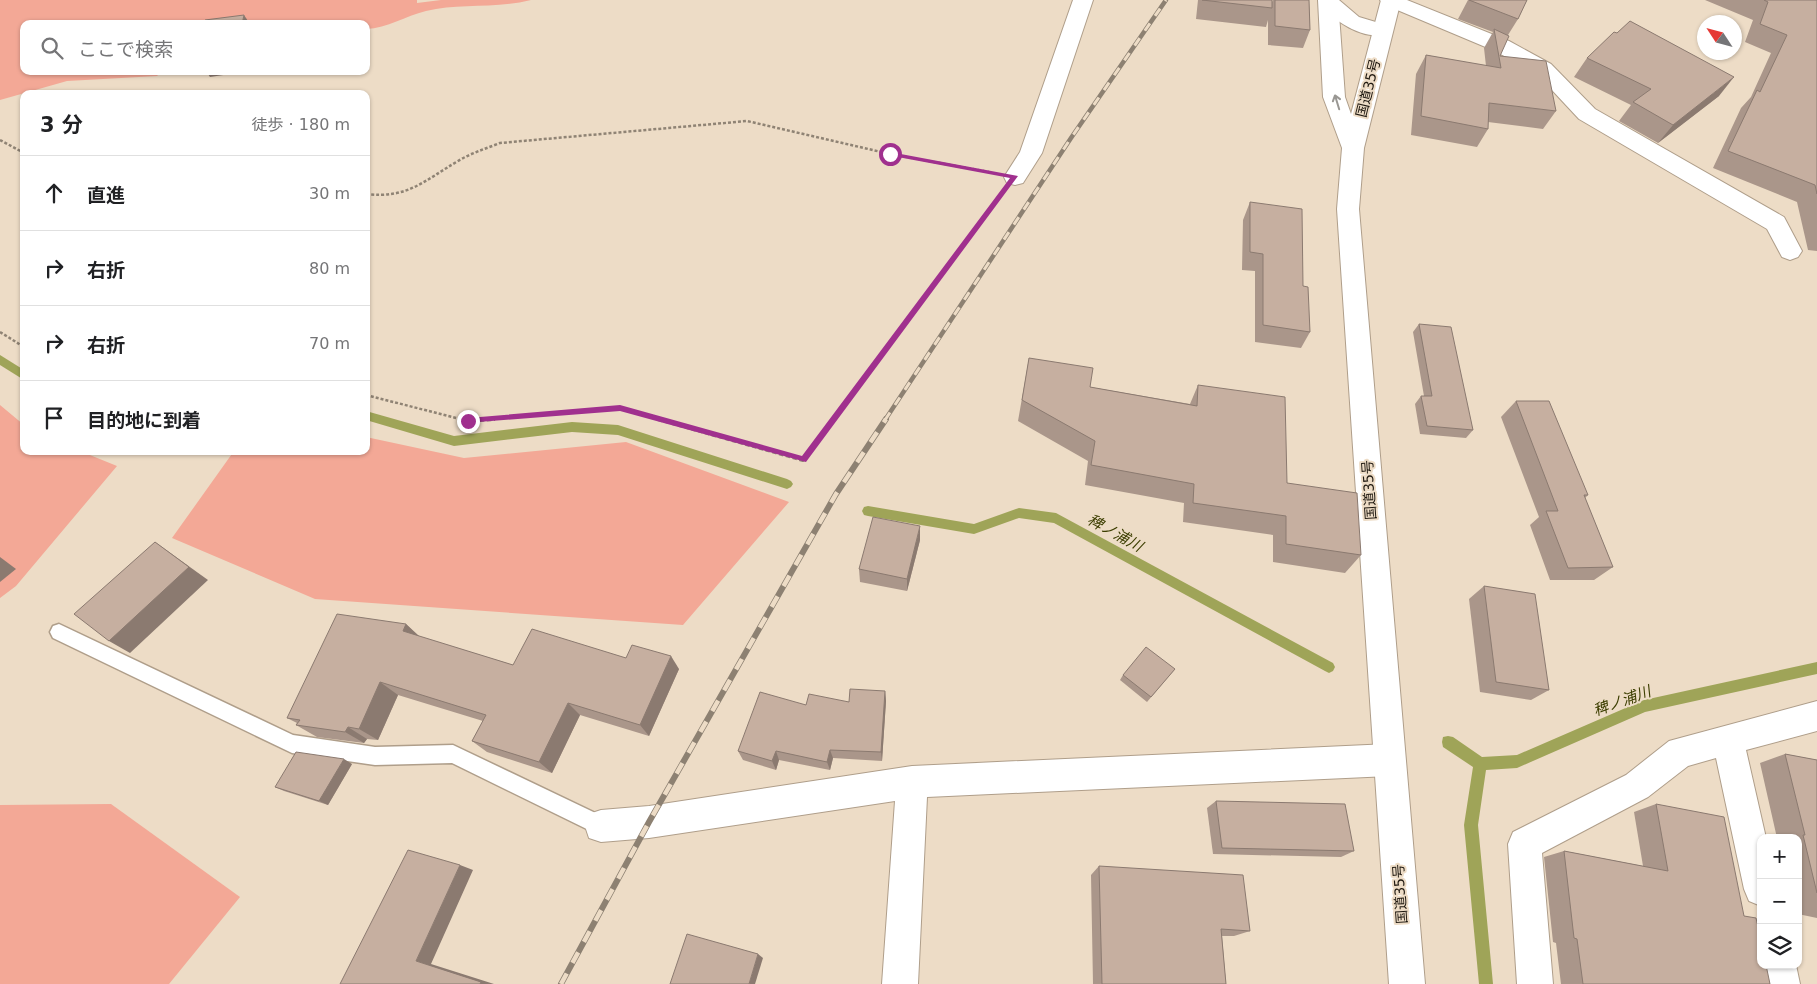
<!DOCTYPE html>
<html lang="ja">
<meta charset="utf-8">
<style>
body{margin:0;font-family:"DejaVu Sans","Noto Sans JP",sans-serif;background:#f2f2f2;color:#202124}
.controls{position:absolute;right:15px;bottom:15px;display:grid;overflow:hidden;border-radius:10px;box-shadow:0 1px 4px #0004}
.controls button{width:45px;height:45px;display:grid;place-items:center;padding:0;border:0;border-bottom:1px solid #e0e0e0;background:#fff;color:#202124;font:25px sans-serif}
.compass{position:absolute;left:1697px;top:15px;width:45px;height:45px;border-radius:50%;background:#fff;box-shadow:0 1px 4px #0004;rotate:306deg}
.stop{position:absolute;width:15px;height:15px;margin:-11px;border:4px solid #a0308e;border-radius:50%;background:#fff}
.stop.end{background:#a0308e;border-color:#fff;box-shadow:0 1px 5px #0008}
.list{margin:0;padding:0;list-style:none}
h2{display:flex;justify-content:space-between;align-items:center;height:65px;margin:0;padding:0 20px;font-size:21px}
h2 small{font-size:16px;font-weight:400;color:#757577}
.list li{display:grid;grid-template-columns:32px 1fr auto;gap:15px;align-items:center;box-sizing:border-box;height:75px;padding:0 20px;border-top:1px solid #e0e0e0}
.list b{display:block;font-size:19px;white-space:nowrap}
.list em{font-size:16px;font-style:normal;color:#757577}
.icon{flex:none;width:28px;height:28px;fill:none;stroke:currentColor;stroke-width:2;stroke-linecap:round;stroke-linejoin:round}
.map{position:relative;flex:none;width:1817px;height:984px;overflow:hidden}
.search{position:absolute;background:#fff;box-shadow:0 1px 4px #0004;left:20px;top:20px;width:350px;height:55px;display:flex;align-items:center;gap:12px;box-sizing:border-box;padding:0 18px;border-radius:10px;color:#757577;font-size:19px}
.panel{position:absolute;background:#fff;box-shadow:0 1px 4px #0004;left:20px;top:90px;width:350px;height:365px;border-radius:10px}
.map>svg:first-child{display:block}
</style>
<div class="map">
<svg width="1817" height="984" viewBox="0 0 1817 984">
<rect width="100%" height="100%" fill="#eddcc6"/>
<g fill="#f3a896">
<path d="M0,0H417V3L441,0H531C496,9 459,3 426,11C405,16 388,28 366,29V24H259L253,20L241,24H24V71H162L157,76L67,81L0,100Z"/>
<polygon points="0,405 24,425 24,451 80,451 117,466 16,586 0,598"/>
<polygon points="366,437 464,458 626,442 789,502 683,625 315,599 172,538 234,451 366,451"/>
<polygon points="111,804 240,897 169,984 0,984 0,805"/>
</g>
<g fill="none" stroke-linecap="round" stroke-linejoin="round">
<g fill="#9fa458" fill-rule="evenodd">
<polygon points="0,355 24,370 24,380 0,365"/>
<polygon points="366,411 454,436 572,422 618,425 787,479 791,481 793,484 791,487 787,489 618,435 572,432 454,446 366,420"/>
<polygon points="868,506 974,524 1019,508 1056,513 1333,663 1335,667 1333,671 1329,673 1325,671 1054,523 1019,518 974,534 868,516 864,515 862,511 864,507"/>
<polygon points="1817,662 1817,674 1645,712 1517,768 1486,770 1478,825 1493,984 1479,984 1464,825 1473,767 1443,747 1442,742 1443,737 1448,736 1453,737 1482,757 1517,755 1644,700"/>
</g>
<defs>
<polygon id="lane" points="59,624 293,735 375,747 453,745 608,819 611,826 608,833 601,836 452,763 375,765 292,753 53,638 50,632 53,626"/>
<g id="street">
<polygon points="1073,0 1093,0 1042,153 1023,183 1015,185 1007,183 1004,177 1020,152"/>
<path d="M1318,0H1339L1359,17L1389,26L1392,30L1389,34C1363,41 1332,21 1318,0Z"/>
<polygon points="1380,0 1407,0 1509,41 1551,64 1595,109 1784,217 1802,251 1798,257 1790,260 1782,257 1767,229 1579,119 1537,74 1495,51 1383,4"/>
<polygon points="1817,701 1817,731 1746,750 1766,838 1761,838 1761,906 1749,901 1744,889 1716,758 1688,766 1648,797 1542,853 1553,984 1517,984 1508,844 1513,832 1626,775 1669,741"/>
<polygon points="1389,744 1400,749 1405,760 1400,771 1389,776 927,797 918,984 882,984 895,801 649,838 601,842 589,838 585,826 589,814 601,810 649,806 912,766"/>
<polygon points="1761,964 1796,965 1800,984 1764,984"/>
</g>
<polygon id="highway" points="1318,0 1338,0 1345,97 1351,114 1381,0 1401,0 1364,148 1359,209 1425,984 1389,984 1337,209 1342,148 1323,97"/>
</defs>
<use href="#lane" stroke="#af9e8a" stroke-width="3"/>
<use href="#street" stroke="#af9e8a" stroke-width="2"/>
<use href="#highway" stroke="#af9e8a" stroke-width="2"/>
<g stroke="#8f8374" stroke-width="2.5" stroke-dasharray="3 2" stroke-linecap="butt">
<polyline points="0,140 24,153"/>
<path d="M366,194C407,199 424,181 458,161C471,153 485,149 500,143L747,121L890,154L989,172"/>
<polyline points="0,332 24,347"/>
<polyline points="366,395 464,420"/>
<polyline points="480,420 620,408 662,420"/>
<polyline points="833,420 999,198"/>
</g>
<g stroke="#8f8374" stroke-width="4" stroke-dasharray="4.5 2.5" stroke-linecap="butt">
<polyline points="459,419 468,421 495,419"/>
<polyline points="658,419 803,460 834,419"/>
</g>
<use href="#lane" fill="#fff" fill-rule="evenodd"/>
<use href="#street" fill="#fff" fill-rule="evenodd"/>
<use href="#highway" fill="#fff" fill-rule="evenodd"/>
<defs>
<polyline id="rail-far1" points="885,420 1071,138 1166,0"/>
<polyline id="rail" points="561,984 649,822 836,494 886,419"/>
</defs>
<use href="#rail-far1" stroke="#8d8172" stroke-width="4.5"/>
<use href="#rail" stroke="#8d8172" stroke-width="6"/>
<use href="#rail-far1" stroke="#eddcc6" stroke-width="3" stroke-dasharray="9" stroke-linecap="butt"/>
<use href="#rail" stroke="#eddcc6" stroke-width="4.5" stroke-dasharray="12" stroke-linecap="butt"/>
</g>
<g fill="#aa968a">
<polygon points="1198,0 1272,0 1272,2 1273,0 1309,0 1310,30 1303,48 1268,45 1268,20 1266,27 1196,19"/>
<polygon points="1468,0 1527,0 1518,19 1508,35 1500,56 1556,111 1543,129 1488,122 1488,129 1477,147 1411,135 1416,74 1426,55 1486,66 1484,48 1493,32 1458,19"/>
<polygon points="1705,0 1817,0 1817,251 1808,250 1797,202 1713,168 1741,108 1751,97 1771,53 1745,42 1753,20"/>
<polygon points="1587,58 1719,96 1658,143 1619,121 1631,105 1574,77"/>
<polygon points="1250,202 1303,286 1310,332 1301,348 1255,342 1255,271 1242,270 1243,220"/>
<polygon points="1419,324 1473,430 1466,438 1420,434 1415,404 1421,396 1424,396 1413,332"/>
<polygon points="1029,358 1090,387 1190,404 1198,385 1287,483 1361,555 1345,573 1273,562 1273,535 1183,522 1184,503 1085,485 1088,461 1018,421"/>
<polygon points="1516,401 1588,495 1585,498 1613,567 1594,580 1550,580 1530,525 1539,517 1501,417"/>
<polygon points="920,540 907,591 860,582 859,569"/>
<polygon points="1484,586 1549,690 1531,700 1480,692 1469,599"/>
<polygon points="406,624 420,637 513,665 626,658 679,669 649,736 580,715 552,773 487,752 472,741 483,721 398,695 378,740 367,739 364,743 317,737 296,725 297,723 287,718"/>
<polygon points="1175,669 1147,702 1120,680 1123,675"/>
<polygon points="885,691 886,701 882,761 833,758 830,770 779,760 776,770 743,760 738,751 806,705 849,702"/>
<polygon points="1785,754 1817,760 1817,918 1798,914 1798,838 1777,838 1760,763"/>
<polygon points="352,764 328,805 284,791 275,787"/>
<polygon points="1216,801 1354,851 1341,857 1213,854 1207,808"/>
<polygon points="1656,804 1744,916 1770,984 1561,984 1556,943 1553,942 1544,857 1564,851 1643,866 1634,812"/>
<polygon points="1099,866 1250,931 1234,936 1222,936 1226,984 1093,984 1091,875"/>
</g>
<g fill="#8b7a70">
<polygon points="244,15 250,24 242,24"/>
<polygon points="206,71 250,71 210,77"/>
<polygon points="1734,77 1719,96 1658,143 1673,125"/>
<polygon points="920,526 920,540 907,591 907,579"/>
<polygon points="155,542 208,580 130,653 109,641"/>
<polygon points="0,557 16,569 0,582"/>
<polygon points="406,624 422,639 403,631"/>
<polygon points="671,656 679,669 649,736 640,725"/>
<polygon points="380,682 398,695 378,740 359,729"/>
<polygon points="885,691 886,701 882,761 881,752"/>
<polygon points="568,703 580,715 552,773 539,762"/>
<polygon points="348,727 367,739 364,743 345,732"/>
<polygon points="830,750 833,758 830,770 827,762"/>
<polygon points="776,751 779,760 776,770 772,761"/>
<polygon points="344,759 352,764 328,805 319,801"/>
<polygon points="460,865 473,870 431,964 494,984 480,984 416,961"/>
<polygon points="758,954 763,958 755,984 749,984"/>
</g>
<g fill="#c6afa0" stroke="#8b7a70">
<polygon points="1202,0 1272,0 1272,8"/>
<polygon points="1275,0 1309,0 1310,30 1275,26"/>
<polygon points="1469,0 1527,0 1518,19"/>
<polygon points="1764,0 1817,0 1817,194 1815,185 1728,151 1757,90 1760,92 1787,35 1760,24 1768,2"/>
<polygon points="244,15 242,24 204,24 205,20"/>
<polygon points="1630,21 1734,77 1673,125 1633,102 1651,89 1587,58 1614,32 1617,33"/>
<polygon points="1494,29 1509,36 1500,56 1546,61 1556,111 1489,103 1488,129 1421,116 1426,55 1501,68"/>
<polygon points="1250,202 1302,209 1303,286 1308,287 1310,332 1263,325 1263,254 1250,252"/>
<polygon points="1419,324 1451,327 1473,430 1427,426 1421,396 1432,396"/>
<polygon points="1029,358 1093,368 1090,387 1197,406 1198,385 1285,397 1287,483 1357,493 1361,555 1286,544 1286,516 1193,503 1194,484 1091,465 1095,441 1022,400"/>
<polygon points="1516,401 1549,401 1588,495 1584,495 1613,567 1568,568 1546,511 1558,511"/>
<polygon points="873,517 920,526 907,579 859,569"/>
<polygon points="155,542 189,567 109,641 74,614"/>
<polygon points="1484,586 1535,594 1549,690 1496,682"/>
<polygon points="337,614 406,624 403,631 513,665 532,629 626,658 632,645 671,656 640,725 568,703 539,762 472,741 486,715 380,682 359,729 348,727 345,732 296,725 300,720 287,718"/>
<polygon points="1146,647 1175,669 1151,697 1123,675"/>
<polygon points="850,689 885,691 881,752 830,750 827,762 776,751 772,761 738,751 760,692 806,705 809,694 849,702"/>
<polygon points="296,752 344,759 319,801 275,787"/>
<polygon points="1785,754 1817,760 1817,893 1803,835 1805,835"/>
<polygon points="1216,801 1345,804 1354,851 1222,848"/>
<polygon points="1656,804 1724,817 1744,916 1756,918 1761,940 1761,965 1766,965 1770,984 1583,984 1577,939 1574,938 1564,851 1668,871"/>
<polygon points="408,850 460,865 416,961 481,982 480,984 340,984"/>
<polygon points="1099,866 1243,875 1250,931 1221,929 1226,984 1102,984"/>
<polygon points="687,934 758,954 749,984 670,984"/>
</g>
<defs><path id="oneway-shaft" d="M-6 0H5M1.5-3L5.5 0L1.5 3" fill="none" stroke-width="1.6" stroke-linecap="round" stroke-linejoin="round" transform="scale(1.25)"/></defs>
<use stroke="#999793" href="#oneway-shaft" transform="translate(1337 102) rotate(-107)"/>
<polygon fill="#a0308e" points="890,152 1018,176 806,462 620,411 465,423 465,418 468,418 620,405 802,456 1010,178 887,155"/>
<g text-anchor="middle" stroke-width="4" stroke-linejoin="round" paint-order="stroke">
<g font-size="14" fill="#1d170f" stroke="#eddcc6">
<text transform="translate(1368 88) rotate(-76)" y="5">国道35号</text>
<text transform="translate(1369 490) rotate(-94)" y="5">国道35号</text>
<text transform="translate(1400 894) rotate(-94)" y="5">国道35号</text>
</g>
<g font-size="15" font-style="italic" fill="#3c3e00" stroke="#eddcc6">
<text transform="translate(1115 533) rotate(29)" y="5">稗ノ浦川</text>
<text transform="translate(1622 701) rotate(-20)" y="5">稗ノ浦川</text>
</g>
</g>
</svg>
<div class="controls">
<button>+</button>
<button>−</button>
<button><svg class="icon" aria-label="layers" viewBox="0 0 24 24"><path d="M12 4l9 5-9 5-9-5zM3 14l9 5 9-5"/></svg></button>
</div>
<svg class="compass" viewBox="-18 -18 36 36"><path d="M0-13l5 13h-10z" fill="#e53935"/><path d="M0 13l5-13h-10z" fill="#757577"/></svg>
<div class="stop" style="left:890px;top:154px"></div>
<div class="stop end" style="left:468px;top:421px"></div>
<div class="search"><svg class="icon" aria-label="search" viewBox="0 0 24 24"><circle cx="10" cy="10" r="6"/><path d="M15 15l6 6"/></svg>ここで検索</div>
<section class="panel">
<h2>3 分<small>徒歩 · 180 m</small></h2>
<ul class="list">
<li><svg class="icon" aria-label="ahead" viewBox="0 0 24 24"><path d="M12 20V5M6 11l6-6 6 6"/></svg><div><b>直進</b></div><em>30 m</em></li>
<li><svg class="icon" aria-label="right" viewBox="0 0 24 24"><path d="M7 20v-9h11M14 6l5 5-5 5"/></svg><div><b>右折</b></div><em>80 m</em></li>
<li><svg class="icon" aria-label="right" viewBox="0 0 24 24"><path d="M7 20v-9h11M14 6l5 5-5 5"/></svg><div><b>右折</b></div><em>70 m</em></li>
<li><svg class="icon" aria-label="arrive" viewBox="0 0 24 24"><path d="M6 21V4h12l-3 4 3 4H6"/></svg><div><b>目的地に到着</b></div></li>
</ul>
</section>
</div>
